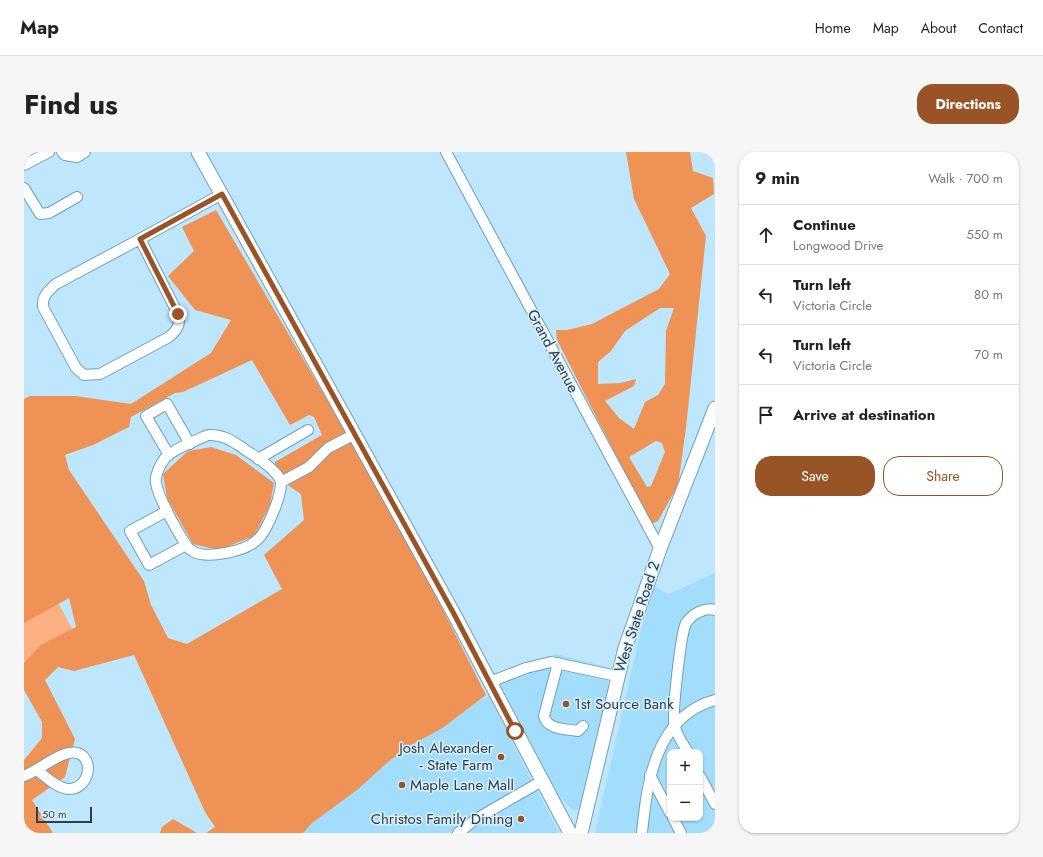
<!DOCTYPE html>
<meta charset="utf-8">
<style>
body{margin:0;font-family:Jost,sans-serif;background:#f6f6f6;color:#222}
.controls{position:absolute;right:12px;bottom:12px;display:grid;overflow:hidden;border-radius:8px;box-shadow:0 1px 3px #0004}
.controls button{width:36px;height:36px;display:grid;place-items:center;padding:0;border:0;border-bottom:1px solid #e0e0e0;background:#fff;color:#222;font:20px sans-serif}
.scale{position:absolute;left:12px;bottom:10px;width:56px;box-sizing:border-box;padding-left:4px;border:2px solid #2c404b;border-top:0;font-size:11px;line-height:14px;white-space:nowrap;color:#2c404b;-webkit-text-stroke:3px #dcf0fb;paint-order:stroke}
.stop{position:absolute;width:12px;height:12px;margin:-9px;border:3px solid #985426;border-radius:50%;background:#fff}
.stop.end{background:#985426;border-color:#fff;box-shadow:0 1px 4px #0008}
.list{margin:0;padding:0;list-style:none}
h2{display:flex;justify-content:space-between;align-items:center;height:52px;margin:0;padding:0 16px;font-size:17px}
h2 small{font-size:13px;font-weight:400;color:#767676}
.list li{display:grid;grid-template-columns:26px 1fr auto;gap:12px;align-items:center;box-sizing:border-box;height:60px;padding:0 16px;border-top:1px solid #e0e0e0}
.list b{display:block;font-size:15px;white-space:nowrap}
.list p{margin:0;font-size:13px;white-space:nowrap;color:#767676}
.list em{font-size:13px;font-style:normal;color:#767676}
.actions{display:flex;gap:8px;padding:12px 16px}
.actions a{flex:1;padding:9px 0;border:1px solid #985426;border-radius:16px;text-align:center;font-size:14px;color:#985426}
.actions .main{background:#985426;color:#fff}
.icon{flex:none;width:22px;height:22px;fill:none;stroke:currentColor;stroke-width:2;stroke-linecap:round;stroke-linejoin:round}
.map{position:relative;flex:none;width:691px;height:681px;overflow:hidden;border-radius:16px}
header{display:flex;align-items:center;gap:24px;box-sizing:border-box;height:56px;padding:0 20px;background:#fff;border-bottom:1px solid #e0e0e0}
header strong{font-size:19px}
nav{display:flex;gap:22px;margin-inline-start:auto;font-size:14px}
.intro{display:flex;align-items:center;justify-content:space-between;box-sizing:border-box;height:96px;padding:0 24px}
h1{margin:0;font-size:28px}
.button{padding:10px 18px;border-radius:16px;background:#985426;color:#fff;font-size:14px;font-weight:700}
main{display:flex;gap:24px;padding:0 24px}
aside{flex:1;background:#fff;border-radius:16px;box-shadow:0 1px 3px #0004}
.map>svg:first-child{display:block}
</style>
<header>
<strong>Map</strong>
<nav><a>Home</a><a>Map</a><a>About</a><a>Contact</a></nav>
</header>
<div class="intro"><h1>Find us</h1><a class="button">Directions</a></div>
<main>
<div class="map">
<svg width="691" height="681" viewBox="0 0 691 681">
<rect width="100%" height="100%" fill="#bee6fc"/>
<g fill="#a3ddfc" fill-rule="evenodd">
<path d="M691,421V681H571L617,478L630,435L645,442ZM646,600H676V666H646Z"/>
<polygon points="532,502 586,516 582,547 557,652 553,658 549,658 535,645 468,520 478,521"/>
<polygon points="465,544 535,681 276,681 412,569"/>
</g>
<polygon fill="#fdb081" points="20,425 55,489 0,519 0,436"/>
<g fill="#ef9255" fill-rule="evenodd">
<path d="M602,0H666L669,19L689,26L690,42L667,56L682,84L662,276L654,333L634,369L627,372L533,188L532,178H543L568,172L635,137L646,122L610,47ZM636,156H650L642,179L641,232L634,243L621,250L610,277L595,266L581,249L610,234L612,227L596,231L574,232V210L587,199L601,179ZM632,289L638,291L641,300L627,334L623,335L605,305Z"/>
<path d="M192,58L374,369L462,543L417,577L385,594L364,610L333,638L288,671L279,681H182L191,675L181,660L110,503L50,519L34,515L21,528L51,587L41,625L8,648L29,681H0V608L18,586V570L0,538V511L17,493L52,475L45,446L0,471V247L6,244H51L107,252L187,201L207,168L171,158L144,124L170,99L158,75ZM228,208L266,273L285,263L290,265L298,283L251,310V316L259,322L265,334L277,342L280,368L240,403L258,437L163,492L144,486L127,453L120,429L45,318L41,303L69,293L105,275L107,265L151,241L159,240Z"/>
<polygon points="187,295 212,303 250,331 246,353 230,384 195,398 169,392 143,346 139,322 164,299"/>
<polygon points="149,667 173,681 136,681 138,675"/>
</g>
<g fill="none" stroke-linecap="round" stroke-linejoin="round">
<defs>
<g id="minor">
<polyline points="38,0 41,3 53,5 61,0"/>
<polyline points="422,0 636,397"/>
<polyline points="0,13 25,0"/>
<polyline points="0,36 16,62 25,61 53,45"/>
<path d="M116,87L154,162C157,173 153,178 145,185L76,222L60,223L52,216L19,155C18,144 24,139 32,132Z"/>
<polyline points="116,87 198,42"/>
<path d="M184,283C202,282 212,292 226,301C236,307 251,318 256,327C261,338 242,381 233,388C222,399 184,407 170,400C166,398 163,395 161,391C153,379 134,345 132,331C131,323 136,313 141,306C149,297 173,288 184,283Z"/>
<polyline points="145,303 122,264 143,252 166,292"/>
<polyline points="234,307 284,278"/>
<polyline points="257,330 285,315 304,296 331,282"/>
<polyline points="143,359 106,379 125,413 162,393"/>
<path d="M534,511L520,564C523,578 542,577 554,579L559,574"/>
<polyline points="466,530 502,516 527,510 593,524"/>
<path d="M664,600C659,592 653,584 651,575C647,565 657,481 662,471C668,462 681,455 691,458"/>
<polyline points="626,623 646,661"/>
<path d="M0,624C14,618 27,607 41,602C72,592 70,638 44,637C33,636 22,625 13,618"/>
<polyline points="676,624 691,652"/>
<polyline points="649,666 657,681"/>
<polyline points="434,681 452,667 518,629"/>
<path d="M618,681C623,629 632,564 691,548"/>
</g>
<g id="major">
<polyline points="174,0 430,462 546,681"/>
<polyline points="557,681 601,496 636,397 691,256"/>
</g>
</defs>
<use href="#minor" stroke="#70a0b9" stroke-width="12"/>
<use href="#major" stroke="#70a0b9" stroke-width="15"/>
<use href="#minor" stroke="#fff" stroke-width="10"/>
<use href="#major" stroke="#fff" stroke-width="13"/>
</g>
<g fill="none" stroke-linecap="round" stroke-linejoin="round">
<polyline stroke="#985426" stroke-width="5" points="154,162 116,87 198,42 430,462 491,579"/>
</g>
<g fill="#985426" stroke="#dcf0fb" stroke-width="1.5">
<circle cx="542" cy="552" r="4"/>
<circle cx="477" cy="605" r="4"/>
<circle cx="378" cy="633" r="4"/>
<circle cx="497" cy="667" r="4"/>
</g>
<g text-anchor="middle" stroke-width="3" stroke-linejoin="round" paint-order="stroke">
<g font-size="15" fill="#2c404b" stroke="#dcf0fb">
<text transform="translate(529 199) rotate(62)" y="5">Grand Avenue</text>
<text transform="translate(613 465) rotate(-72)" y="5">West State Road 2</text>
</g>
<g font-size="15" fill="#2c404b" stroke="#dcf0fb" text-anchor="start">
<text x="550" y="557">1st Source Bank</text>
<text x="469" y="601" text-anchor="end">Josh Alexander<tspan x="469" dy="17">- State Farm</tspan></text>
<text x="386" y="638">Maple Lane Mall</text>
<text x="489" y="672" text-anchor="end">Christos Family Dining</text>
</g>
</g>
</svg>
<div class="controls">
<button>+</button>
<button>−</button>
</div>
<div class="scale">50 m</div>
<div class="stop" style="left:491px;top:579px"></div>
<div class="stop end" style="left:154px;top:162px"></div>
</div>
<aside>
<h2>9 min<small>Walk · 700 m</small></h2>
<ul class="list">
<li><svg class="icon" aria-label="ahead" viewBox="0 0 24 24"><path d="M12 20V5M6 11l6-6 6 6"/></svg><div><b>Continue</b><p>Longwood Drive</p></div><em>550 m</em></li>
<li><svg class="icon" aria-label="left" viewBox="0 0 24 24"><path d="M17 20v-9H6M10 6l-5 5 5 5"/></svg><div><b>Turn left</b><p>Victoria Circle</p></div><em>80 m</em></li>
<li><svg class="icon" aria-label="left" viewBox="0 0 24 24"><path d="M17 20v-9H6M10 6l-5 5 5 5"/></svg><div><b>Turn left</b><p>Victoria Circle</p></div><em>70 m</em></li>
<li><svg class="icon" aria-label="arrive" viewBox="0 0 24 24"><path d="M6 21V4h12l-3 4 3 4H6"/></svg><div><b>Arrive at destination</b></div></li>
</ul>
<div class="actions"><a class="main">Save</a><a>Share</a></div>
</aside>
</main>
